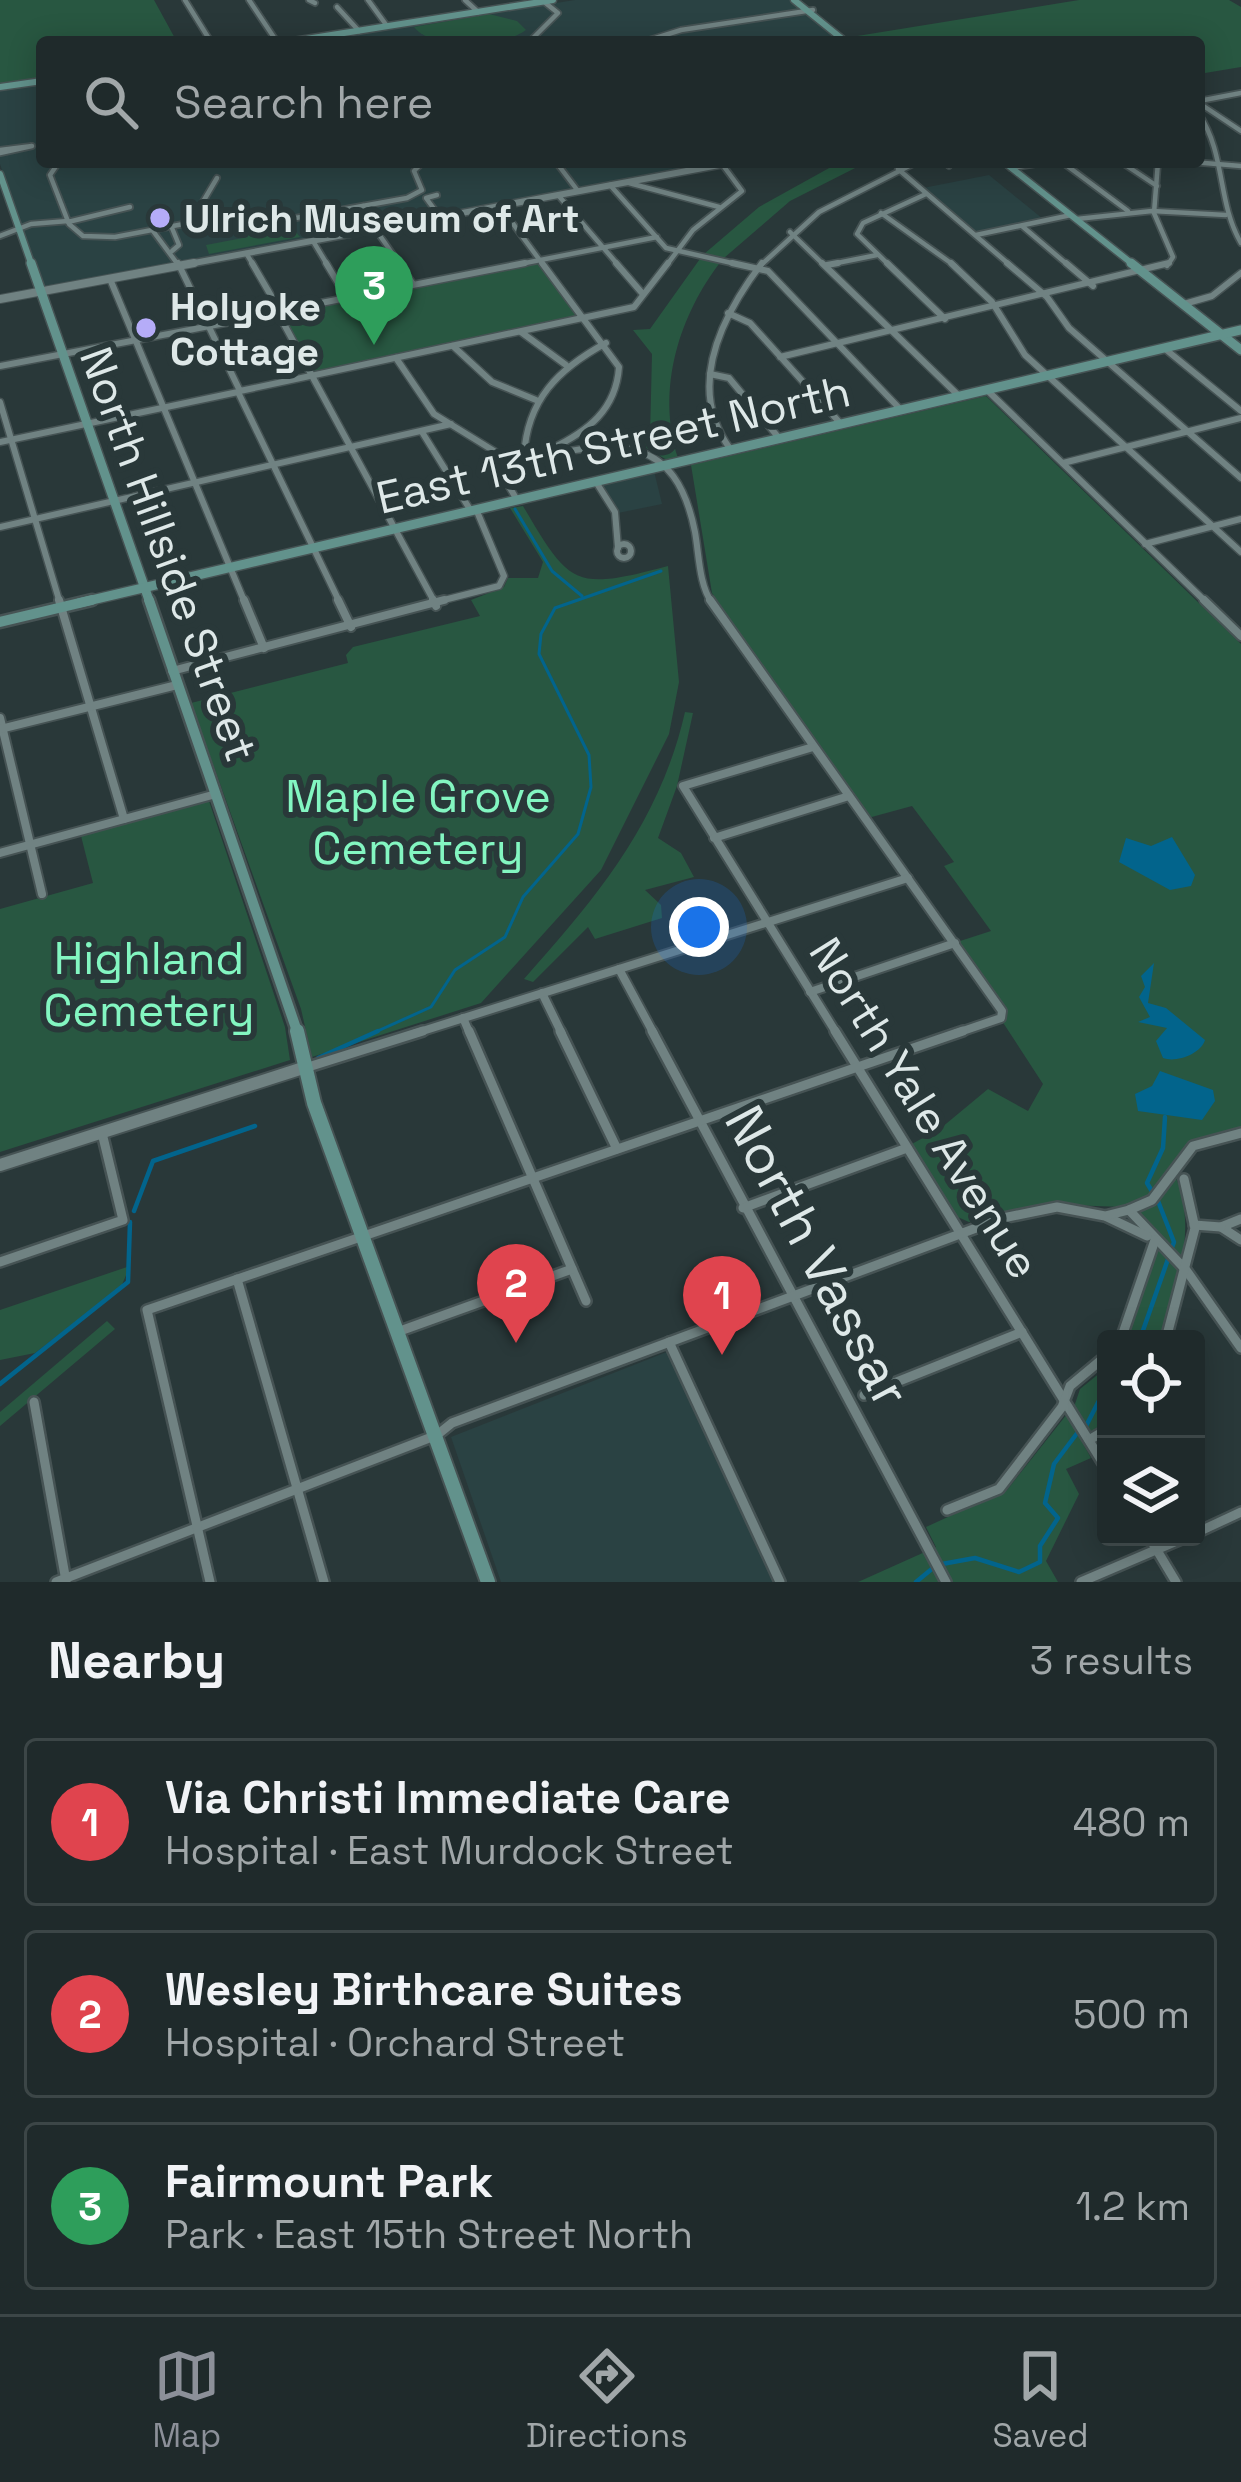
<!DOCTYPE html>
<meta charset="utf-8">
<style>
body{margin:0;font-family:"Space Grotesk",sans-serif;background:#273233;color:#f1f3f6}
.controls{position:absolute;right:36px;bottom:36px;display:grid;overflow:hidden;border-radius:12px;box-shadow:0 6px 30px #0003}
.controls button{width:108px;height:108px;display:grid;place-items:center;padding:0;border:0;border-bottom:3px solid #3c4647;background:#1f2a2b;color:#f1f3f6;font:60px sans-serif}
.you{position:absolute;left:699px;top:927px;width:42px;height:42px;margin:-30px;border:9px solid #fff;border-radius:50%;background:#1a73e8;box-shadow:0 0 0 18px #1a73e833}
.badge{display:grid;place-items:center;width:78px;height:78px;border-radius:50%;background:#8c9099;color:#fff;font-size:39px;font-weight:700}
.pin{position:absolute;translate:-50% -99px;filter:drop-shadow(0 3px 6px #0008)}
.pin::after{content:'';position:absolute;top:63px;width:42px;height:36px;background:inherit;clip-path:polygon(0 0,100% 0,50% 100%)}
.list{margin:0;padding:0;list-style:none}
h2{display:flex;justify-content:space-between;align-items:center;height:156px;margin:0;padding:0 48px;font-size:51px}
h2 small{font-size:39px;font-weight:400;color:#a1a7a9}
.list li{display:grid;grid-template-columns:78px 1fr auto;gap:36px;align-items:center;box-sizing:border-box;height:168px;margin:0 24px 24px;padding:0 24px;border:3px solid #3c4647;border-radius:12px}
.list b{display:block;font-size:45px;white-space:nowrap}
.list p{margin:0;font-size:39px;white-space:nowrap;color:#a1a7a9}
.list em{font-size:39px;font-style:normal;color:#a1a7a9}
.icon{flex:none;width:66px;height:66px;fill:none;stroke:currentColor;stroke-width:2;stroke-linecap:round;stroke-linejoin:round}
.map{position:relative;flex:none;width:1241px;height:1582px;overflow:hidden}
.search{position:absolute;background:#1f2a2b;box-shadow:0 6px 30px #0003;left:36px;right:36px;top:36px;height:132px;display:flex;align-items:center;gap:30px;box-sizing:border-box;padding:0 42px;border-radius:12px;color:#a1a7a9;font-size:45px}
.sheet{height:732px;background:#1f2a2b}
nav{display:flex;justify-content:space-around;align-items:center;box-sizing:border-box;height:168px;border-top:3px solid #3c4647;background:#1f2a2b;font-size:33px;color:#a1a7a9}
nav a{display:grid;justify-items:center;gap:6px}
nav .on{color:#8c9099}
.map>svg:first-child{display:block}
</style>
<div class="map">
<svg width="1241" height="1582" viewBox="0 0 1241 1582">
<rect width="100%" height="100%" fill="#293839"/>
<g fill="#2a4243">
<polygon points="575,0 790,0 844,42 306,42"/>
<polygon points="42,83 42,162 720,162 43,288 0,164 0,90"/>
<polygon points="989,175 1043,219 975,233 923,188"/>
<polygon points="654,471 662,504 618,513 602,484"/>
<polygon points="677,1348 786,1582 501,1582 451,1437"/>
</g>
<g fill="#285741">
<polygon points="0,0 154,0 177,42 42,42 42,79 0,85"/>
<polygon points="1079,0 1229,0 1241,7 1241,67 1199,74 1199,42 857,42 851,37"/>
<path d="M489,14L517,21L526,30C500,49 433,51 414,27Z"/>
<polygon points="840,162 867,162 790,201 724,258 704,254 759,207"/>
<polygon points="262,222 292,227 300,237 209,254 206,245 248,237 243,227"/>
<path d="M702,256L722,260C679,315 656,389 678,458L667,460L639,444L650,437L652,354L633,330L650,329Z"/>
<polygon points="539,261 583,317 315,374 281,312"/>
<polygon points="986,396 1241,644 1241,1127 1194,1141 1148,1195 1124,1207 1039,1204 969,1222 953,1215 910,1145 941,1128 988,1089 1028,1111 1043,1084 1002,1021 1004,1009 957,942 991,931 944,866 954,862 912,806 868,818 712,593 691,465"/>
<path d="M523,506C570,586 574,591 668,566L679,682L669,734L601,870L481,1003L312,1057L301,1009L191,703L348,663L346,655L353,647L480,616L471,600L504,587L508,578H538L543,562L510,508Z"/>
<path d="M685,712L693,713L677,786L658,838L681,853L694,877L645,890L661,905L662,918L595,939L588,927L533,982L524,979C597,897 660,822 685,712Z"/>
<polygon points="209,801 285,1027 290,1060 0,1152 0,909 93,883 81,836"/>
<path d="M1176,1178C1198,1230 1176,1289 1159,1339H1127L1160,1239L1140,1213Z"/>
<polygon points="130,1266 121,1287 35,1353 0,1360 0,1310"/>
<polygon points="107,1321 115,1329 0,1426 0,1412"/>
<polygon points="1106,1368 1106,1420 1081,1440 1091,1458 1066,1469 1079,1494 1046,1561 1058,1582 858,1582 936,1547 926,1527 1007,1490 1075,1404 1080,1389"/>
</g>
<g fill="#02648c">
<polygon points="1172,837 1195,875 1191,886 1170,890 1119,862 1126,838 1151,846"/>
<path d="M1154,963L1148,1003L1166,1008L1205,1040C1201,1054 1176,1063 1163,1058L1156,1041L1167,1028L1138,1022L1150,1017L1139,997L1145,987L1141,976Z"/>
<polygon points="1160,1071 1213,1090 1215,1101 1202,1120 1138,1111 1135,1094 1152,1086"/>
</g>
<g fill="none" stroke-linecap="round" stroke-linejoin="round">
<g stroke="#02648c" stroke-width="3">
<polyline points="515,509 552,571 582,596"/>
<polyline points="371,1034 431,1007 455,970 505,937 523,897 578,834 591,787 589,755 539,654 541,634 555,608 661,571"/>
</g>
<g stroke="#02648c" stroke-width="4.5">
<polyline points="318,1058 378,1031"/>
<polyline points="1153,1193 1147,1183 1163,1148 1165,1117"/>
<polyline points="134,1211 153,1161 255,1126"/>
<polyline points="1140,1339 1174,1242 1158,1201"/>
<polyline points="0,1384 128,1282 130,1222"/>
<polyline points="1086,1426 1106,1387"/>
<polyline points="942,1564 975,1558 1019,1572 1040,1562 1040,1546 1058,1518 1045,1503 1054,1464 1078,1432"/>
<polyline points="916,1582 933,1568"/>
</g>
<defs>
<g id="minor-far3">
<polyline points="185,0 211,42"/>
<polyline points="249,0 277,42"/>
<polyline points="309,0 315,3"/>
<polyline points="368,0 387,26"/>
<polyline points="465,0 478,12"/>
<polyline points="337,7 359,31"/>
<polyline points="529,42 558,13 543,1"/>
<polyline points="643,42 681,30 813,10"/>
<polyline points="1199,101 1241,93"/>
<polyline points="1199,103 1241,131"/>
<path d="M1199,114C1226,155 1217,202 1241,243"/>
<polyline points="0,150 32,146 0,153"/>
<polyline points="59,162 50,175 69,224 83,236 115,237 231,215 290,219 407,198 422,190 414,171 423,162"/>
<polyline points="556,162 578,191"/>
<polyline points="945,162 949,166"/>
<polyline points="1062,162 1128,211"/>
<polyline points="1121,162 1157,186"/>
<polyline points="1158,162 1154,213 1173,257 1167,266"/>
<polyline points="1192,162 1241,166"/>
<polyline points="1011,168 1047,162"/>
<polyline points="898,169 1011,266"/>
<polyline points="629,183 719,207"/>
<polyline points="610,185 666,248 745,266"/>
<polyline points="437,195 426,198 440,217"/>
<polyline points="558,195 619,266"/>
<polyline points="363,206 376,229"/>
<polyline points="500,206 544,266"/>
<polyline points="360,207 401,266"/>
<polyline points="881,213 955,266"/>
<polyline points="1077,219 1152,211 1226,215"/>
<polyline points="68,222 130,207"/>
<polyline points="204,222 201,205 217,178"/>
<polyline points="1022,226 1069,266"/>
<polyline points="172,228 179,245 172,251"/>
<polyline points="153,231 179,266"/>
<polyline points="790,232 825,266"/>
<polyline points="976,235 1071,215"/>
<polyline points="0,236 31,224 68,221"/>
<polyline points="313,241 328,266"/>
<polyline points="246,253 254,266"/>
<polyline points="827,265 877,255"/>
<polyline points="510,266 657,237"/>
<polyline points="666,266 693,230 742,191 722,164"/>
<polyline points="760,266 819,212 917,162"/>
<polyline points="890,266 857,234 863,223 926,194"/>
</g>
<g id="minor-far2">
<polyline points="178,263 240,391 634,307 668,263"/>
<polyline points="252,263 280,311 525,263"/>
<polyline points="326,263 347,298"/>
<polyline points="398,263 413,284"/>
<path d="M542,263L619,367C616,410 588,431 551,449"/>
<polyline points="616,263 642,293"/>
<polyline points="732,263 768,271 901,410"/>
<polyline points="822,263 959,396"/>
<polyline points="887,263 945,319"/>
<polyline points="951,263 992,302 1025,355 1241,552"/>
<polyline points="1007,263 1047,297 1069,328 1241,478"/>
<polyline points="1066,263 1093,286"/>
<polyline points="827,265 838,263"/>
<polyline points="110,279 245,603"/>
<polyline points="1184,304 1212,296 1241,273"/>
<polyline points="728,313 750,323 841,424"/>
<polyline points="521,332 566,365"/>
<polyline points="453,346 492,382 536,400"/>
<polyline points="1164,348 1241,411"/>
<polyline points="780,357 1169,263"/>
<polyline points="396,358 434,414 507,459 507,483 517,500"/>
<polyline points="0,366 278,313 435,603"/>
<polyline points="710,374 729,378 779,438"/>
<polyline points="987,390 1207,603"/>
<polyline points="0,402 60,603"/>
<polyline points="422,432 471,511"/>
<polyline points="0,442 238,392 340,603"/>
<path d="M731,450C685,389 721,317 762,263"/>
<path d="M524,456C527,400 558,369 606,343"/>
<path d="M507,461C596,449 672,416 695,532C699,554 699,585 712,603"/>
<polyline points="1063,463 1241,418"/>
<polyline points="596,482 615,512 618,548"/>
<polyline points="0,527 451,424"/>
<polyline points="1145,544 1241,519"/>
<circle cx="624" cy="551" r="7"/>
<polyline points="432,603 499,586 504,576 476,509"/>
</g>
<g id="minor-far1">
<polyline points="59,600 124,819"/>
<polyline points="244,600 264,648"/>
<polyline points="338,600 351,627"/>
<polyline points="433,600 436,606"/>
<polyline points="710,600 1002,1011 1001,1018 954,1034"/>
<polyline points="1204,600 1241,636"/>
<polyline points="172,671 444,600"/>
<polyline points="0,718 42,894"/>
<polyline points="0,729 177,685"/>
<polyline points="813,747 683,786 837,1034"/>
<polyline points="714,838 849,796"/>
<polyline points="0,853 216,794"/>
<polyline points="619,969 654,1034"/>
<polyline points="810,992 955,943"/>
<polyline points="542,993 562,1034"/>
<polyline points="463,1018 470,1034"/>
<polyline points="413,1034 908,878"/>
</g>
<g id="minor">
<polyline points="469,1031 586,1301"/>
<polyline points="560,1031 617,1149"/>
<polyline points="652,1031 946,1582"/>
<polyline points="835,1031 1106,1468"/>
<polyline points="305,1068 423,1031"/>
<polyline points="743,1208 907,1148"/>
<polyline points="1129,1210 1186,1270 1241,1348"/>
<polyline points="1107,1217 1147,1236"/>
<polyline points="1241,1219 1221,1227 1241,1240"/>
<polyline points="1194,1225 1221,1227"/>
<polyline points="0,1262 123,1220 102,1133"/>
<polyline points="237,1279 324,1582"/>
<polyline points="400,1331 572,1269"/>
<polyline points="1121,1339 1155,1240"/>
<polyline points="1166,1339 1195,1228 1184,1179"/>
<polyline points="669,1342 780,1582"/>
<polyline points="864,1395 1022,1332"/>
<polyline points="34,1402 66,1581"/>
<polyline points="1089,1440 1106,1430"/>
<polyline points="947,1510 999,1489 1062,1407 1070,1386 1106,1356"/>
<polyline points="1196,1533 1241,1512"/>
<polyline points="1149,1537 1176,1582"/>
<polyline points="56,1582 437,1435 452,1423 1003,1218 1057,1207 1105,1216 1129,1210 1152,1200 1193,1146 1241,1133"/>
<polyline points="210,1582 147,1310 963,1031"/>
<polyline points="1081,1582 1186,1537"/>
</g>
<polyline id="tertiary-far2" points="178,266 735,162"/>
<polyline id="tertiary-far1" points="0,299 194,263"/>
<polyline id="tertiary" points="0,1165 303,1068"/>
<g id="secondary-far3">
<polyline points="794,0 846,42"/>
<polyline points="287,42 553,0"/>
<polyline points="0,87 42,81"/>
<polyline points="1004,162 1135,266"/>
<polyline points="0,174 32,266"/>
</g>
<g id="secondary-far2">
<polyline points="31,263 150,603"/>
<polyline points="1131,263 1241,350"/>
<polyline points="79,603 1241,330"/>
</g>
<g id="secondary-far1">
<polyline points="149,600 298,1034"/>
<polyline points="0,622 92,600"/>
</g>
<polyline id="secondary" points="297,1031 314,1103 488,1582"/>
</defs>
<use href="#minor-far3" stroke="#465354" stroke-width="8"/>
<use href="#minor-far2" stroke="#465354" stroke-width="9"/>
<use href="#minor-far1" stroke="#465354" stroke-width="12"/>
<use href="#minor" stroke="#465354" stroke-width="14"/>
<use href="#tertiary-far2" stroke="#465354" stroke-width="9"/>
<use href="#tertiary-far1" stroke="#465354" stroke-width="10"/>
<use href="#tertiary" stroke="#465354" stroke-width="16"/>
<use href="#secondary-far3" stroke="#465354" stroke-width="9"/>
<use href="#secondary-far2" stroke="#465354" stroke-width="12"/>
<use href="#secondary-far1" stroke="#465354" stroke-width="15"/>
<use href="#secondary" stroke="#465354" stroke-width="18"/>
<use href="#minor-far3" stroke="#708282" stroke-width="4.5"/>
<use href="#minor-far2" stroke="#708282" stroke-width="6"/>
<use href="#minor-far1" stroke="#708282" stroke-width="8"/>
<use href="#minor" stroke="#708282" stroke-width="9"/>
<use href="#tertiary-far2" stroke="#708282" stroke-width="6"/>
<use href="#tertiary-far1" stroke="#708282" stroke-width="8"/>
<use href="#tertiary" stroke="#708282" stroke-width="12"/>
<use href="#secondary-far3" stroke="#62928c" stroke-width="6"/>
<use href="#secondary-far2" stroke="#62928c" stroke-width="9"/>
<use href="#secondary-far1" stroke="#62928c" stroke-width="10"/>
<use href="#secondary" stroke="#62928c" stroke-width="14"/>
</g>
<g fill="#b5acf8" stroke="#293839" stroke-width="4.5">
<circle cx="160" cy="218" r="12"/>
<circle cx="146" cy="328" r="12"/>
</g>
<g text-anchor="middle" stroke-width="12" stroke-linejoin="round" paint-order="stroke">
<g font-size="39" font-weight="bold" fill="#dee8e8" stroke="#293839" text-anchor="start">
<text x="184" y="232">Ulrich Museum of Art</text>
<text x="170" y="320">Holyoke<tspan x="170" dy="45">Cottage</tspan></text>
</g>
<g font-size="45" fill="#dee8e8" stroke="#293839">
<text transform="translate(613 444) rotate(-13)" y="16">East 13th Street North</text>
<text transform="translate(169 554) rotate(70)" y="16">North Hillside Street</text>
<text transform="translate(925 1108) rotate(58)" y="16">North Yale Avenue</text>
</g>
<g font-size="45" fill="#83f6c1" stroke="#293839">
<text x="418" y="812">Maple Grove<tspan x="418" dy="52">Cemetery</tspan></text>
<text x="149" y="974">Highland<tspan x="149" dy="52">Cemetery</tspan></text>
</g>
<g font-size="54" fill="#dee8e8" stroke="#293839">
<text transform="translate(818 1256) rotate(62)" y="19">North Vassar</text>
</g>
</g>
</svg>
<div class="controls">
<button><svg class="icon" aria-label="locate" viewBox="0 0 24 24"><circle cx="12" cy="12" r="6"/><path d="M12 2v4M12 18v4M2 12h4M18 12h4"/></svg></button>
<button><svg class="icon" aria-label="layers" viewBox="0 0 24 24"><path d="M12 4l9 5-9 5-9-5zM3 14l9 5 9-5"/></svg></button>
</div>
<div class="you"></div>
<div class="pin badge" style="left:722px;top:1355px;background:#e0444e">1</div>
<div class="pin badge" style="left:516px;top:1343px;background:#e0444e">2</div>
<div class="pin badge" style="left:374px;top:345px;background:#2e9e5b">3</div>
<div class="search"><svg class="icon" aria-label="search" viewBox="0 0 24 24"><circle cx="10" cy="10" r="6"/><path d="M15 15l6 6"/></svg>Search here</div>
</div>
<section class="sheet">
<h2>Nearby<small>3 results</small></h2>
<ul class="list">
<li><span class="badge" style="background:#e0444e">1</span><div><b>Via Christi Immediate Care</b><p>Hospital · East Murdock Street</p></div><em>480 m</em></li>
<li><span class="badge" style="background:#e0444e">2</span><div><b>Wesley Birthcare Suites</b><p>Hospital · Orchard Street</p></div><em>500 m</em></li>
<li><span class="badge" style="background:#2e9e5b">3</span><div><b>Fairmount Park</b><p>Park · East 15th Street North</p></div><em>1.2 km</em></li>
</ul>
</section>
<nav>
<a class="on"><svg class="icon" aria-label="map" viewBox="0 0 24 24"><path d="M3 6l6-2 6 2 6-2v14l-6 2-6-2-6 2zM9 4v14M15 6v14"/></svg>Map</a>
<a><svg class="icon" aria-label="directions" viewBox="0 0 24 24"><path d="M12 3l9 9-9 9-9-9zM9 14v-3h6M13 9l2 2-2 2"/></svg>Directions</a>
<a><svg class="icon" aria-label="saved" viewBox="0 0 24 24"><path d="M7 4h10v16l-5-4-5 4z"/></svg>Saved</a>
</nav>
